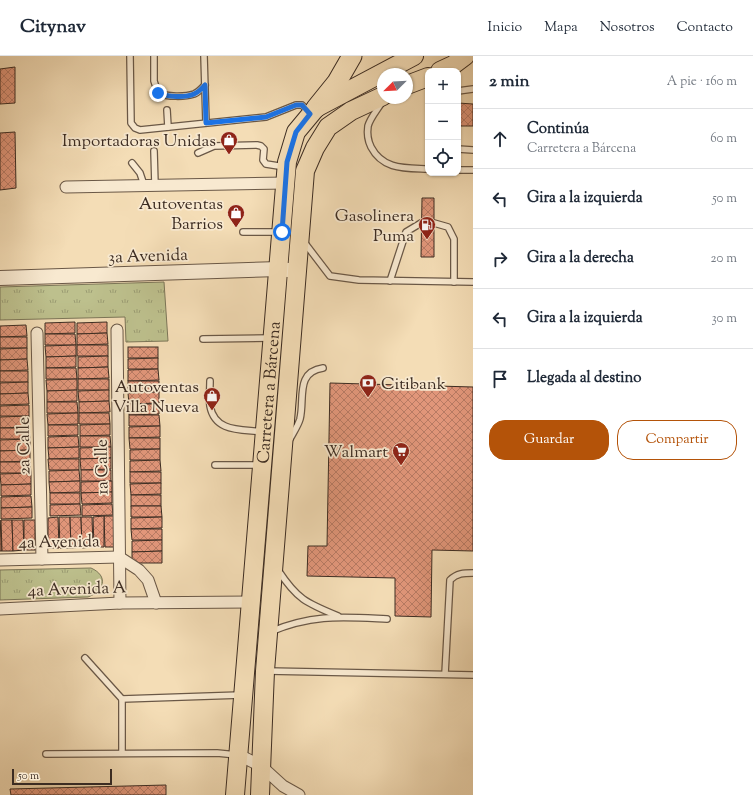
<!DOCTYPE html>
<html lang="es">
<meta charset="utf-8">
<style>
body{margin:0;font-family:"Sorts Mill Goudy",serif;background:#f2f2f3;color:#1f2937}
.controls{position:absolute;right:12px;top:12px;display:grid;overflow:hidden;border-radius:8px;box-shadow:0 1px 3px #0004}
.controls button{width:36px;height:36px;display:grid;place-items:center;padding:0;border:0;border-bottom:1px solid #e0e1e3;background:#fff;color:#1f2937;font:20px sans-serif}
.compass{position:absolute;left:377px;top:12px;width:36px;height:36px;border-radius:50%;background:#fff;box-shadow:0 1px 3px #0004;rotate:246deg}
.scale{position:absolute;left:12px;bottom:10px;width:100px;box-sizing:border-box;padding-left:4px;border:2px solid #3c2c22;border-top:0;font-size:11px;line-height:14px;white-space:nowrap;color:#3c2c22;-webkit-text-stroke:3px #f8e9d0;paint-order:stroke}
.stop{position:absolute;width:12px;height:12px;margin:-9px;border:3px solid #1a73e8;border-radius:50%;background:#fff}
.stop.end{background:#1a73e8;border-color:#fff;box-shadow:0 1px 4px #0008}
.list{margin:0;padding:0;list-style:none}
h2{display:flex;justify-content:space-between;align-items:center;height:52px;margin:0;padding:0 16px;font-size:17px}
h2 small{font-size:13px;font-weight:400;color:#747a83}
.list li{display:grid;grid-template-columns:26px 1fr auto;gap:12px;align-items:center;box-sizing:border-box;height:60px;padding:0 16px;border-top:1px solid #e0e1e3}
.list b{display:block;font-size:15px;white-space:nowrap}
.list p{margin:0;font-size:13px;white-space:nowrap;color:#747a83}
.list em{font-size:13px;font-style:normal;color:#747a83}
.actions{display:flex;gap:8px;padding:12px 16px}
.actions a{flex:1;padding:9px 0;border:1px solid #b45309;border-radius:16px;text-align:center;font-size:14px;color:#b45309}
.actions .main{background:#b45309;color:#fff}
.icon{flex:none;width:22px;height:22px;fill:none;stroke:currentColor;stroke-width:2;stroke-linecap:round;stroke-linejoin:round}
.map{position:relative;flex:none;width:473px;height:739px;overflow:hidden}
header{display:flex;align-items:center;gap:24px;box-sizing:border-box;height:56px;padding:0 20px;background:#fff;border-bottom:1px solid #e0e1e3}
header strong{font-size:19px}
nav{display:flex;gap:22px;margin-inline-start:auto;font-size:14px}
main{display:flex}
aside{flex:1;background:#fff}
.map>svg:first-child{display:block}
</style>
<header>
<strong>Citynav</strong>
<nav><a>Inicio</a><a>Mapa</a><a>Nosotros</a><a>Contacto</a></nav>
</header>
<main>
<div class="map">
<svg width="473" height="739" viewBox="0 0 473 739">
<defs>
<pattern id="park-tufts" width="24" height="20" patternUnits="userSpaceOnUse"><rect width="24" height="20" fill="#bdc08d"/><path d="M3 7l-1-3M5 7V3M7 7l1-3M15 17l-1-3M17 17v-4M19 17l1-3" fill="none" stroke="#9b9c73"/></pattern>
<pattern id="building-cross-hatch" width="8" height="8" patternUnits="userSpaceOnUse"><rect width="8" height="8" fill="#e1967a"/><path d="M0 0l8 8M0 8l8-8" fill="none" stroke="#b87b64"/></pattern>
</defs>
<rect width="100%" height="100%" fill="#f4ddb6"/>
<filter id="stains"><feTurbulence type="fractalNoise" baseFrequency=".005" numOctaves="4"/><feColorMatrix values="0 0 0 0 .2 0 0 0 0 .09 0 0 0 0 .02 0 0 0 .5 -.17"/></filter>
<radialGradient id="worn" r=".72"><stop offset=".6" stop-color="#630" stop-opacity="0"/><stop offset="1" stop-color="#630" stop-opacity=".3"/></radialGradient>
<g fill="url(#park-tufts)" stroke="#7c7658">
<polygon points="164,226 168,285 126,286 125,261 0,264 0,231"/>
<path d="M91,512C109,520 104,535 88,541L0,544V514Z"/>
</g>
<g fill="url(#building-cross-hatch)" stroke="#3c2c22">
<polygon points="15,11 15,47 0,48 0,13"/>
<polygon points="458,47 473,48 473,70 458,70"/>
<polygon points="15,76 16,132 0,134 0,77"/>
<polygon points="422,142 434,142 434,201 421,201"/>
<polygon points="75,266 75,277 45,278 45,267"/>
<polygon points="107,266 107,277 77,278 77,267"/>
<polygon points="26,269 27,280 0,281 0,270"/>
<polygon points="107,277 108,288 77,289 77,278"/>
<polygon points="45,278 75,278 76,289 45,289"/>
<rect x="0" y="281" width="27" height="11"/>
<polygon points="76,289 76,300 46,301 45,290"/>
<rect x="77" y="289" width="31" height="11"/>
<rect x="128" y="291" width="30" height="11"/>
<polygon points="27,292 27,303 0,304 0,293"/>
<polygon points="76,300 76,311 46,312 46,301"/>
<polygon points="108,300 108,311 78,312 78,301"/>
<polygon points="158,302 158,313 128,313 128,303"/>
<polygon points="27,303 28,314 0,315 0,304"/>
<polygon points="108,311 109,322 78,323 78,312"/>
<polygon points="46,312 76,312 77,323 46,323"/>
<polygon points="158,313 159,324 128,325 128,314"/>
<rect x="0" y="315" width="28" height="11"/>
<polygon points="77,323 77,334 47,335 46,324"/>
<rect x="78" y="323" width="31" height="11"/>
<rect x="128" y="325" width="31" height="11"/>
<polygon points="28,326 28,337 0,338 0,327"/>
<polygon points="330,327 473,331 473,495 432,494 431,561 395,560 395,522 307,520 308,490 327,490"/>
<polygon points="77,334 77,345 47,346 47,335"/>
<polygon points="109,334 109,345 79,346 78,335"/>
<polygon points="159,336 159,347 129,348 128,337"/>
<polygon points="28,337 29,348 0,349 0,338"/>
<polygon points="109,345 110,356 79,357 79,346"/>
<polygon points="47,346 77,346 78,357 47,357"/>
<polygon points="129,348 159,348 159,358 129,359"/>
<polygon points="29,349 29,360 0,360 0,350"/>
<polygon points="78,357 78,368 48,369 47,358"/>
<polygon points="79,357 109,357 110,368 79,368"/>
<polygon points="129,359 159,359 160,370 129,370"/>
<polygon points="29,360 29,371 0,372 0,361"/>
<polygon points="110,368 110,379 80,380 80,369"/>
<polygon points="48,369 78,369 78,379 48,380"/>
<polygon points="160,370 160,381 129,382 129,371"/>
<polygon points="0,372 29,372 30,383 0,383"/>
<polygon points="78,380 79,391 48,392 48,381"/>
<polygon points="80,380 110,380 111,391 80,391"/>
<polygon points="129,382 160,382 160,393 130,393"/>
<polygon points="30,383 30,394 0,395 0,384"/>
<polygon points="79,391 79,402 49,403 48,392"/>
<polygon points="111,391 111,402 80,403 80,392"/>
<polygon points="160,393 160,404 130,404 130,394"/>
<polygon points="30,394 30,405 0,406 0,395"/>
<polygon points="111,402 111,413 81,414 80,403"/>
<polygon points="48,403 79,403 79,414 49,414"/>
<polygon points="160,404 161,415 130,416 130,405"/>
<polygon points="0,406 30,406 31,417 0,417"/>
<polygon points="79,414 80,425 49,426 49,415"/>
<rect x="81" y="414" width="30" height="11"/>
<rect x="130" y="416" width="31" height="11"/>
<polygon points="31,417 31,428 1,429 0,418"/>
<polygon points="80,425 80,436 50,437 49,426"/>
<polygon points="112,425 112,436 81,437 81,426"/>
<polygon points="161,427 161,438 131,439 130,428"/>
<polygon points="31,428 31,439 1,440 1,429"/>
<polygon points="112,436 112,447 82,448 81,437"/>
<rect x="50" y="437" width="30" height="11"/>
<rect x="131" y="439" width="30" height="11"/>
<polygon points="31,440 32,451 1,452 1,441"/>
<polygon points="80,448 81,459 50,460 50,449"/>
<polygon points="112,448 113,459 82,460 82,449"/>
<polygon points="131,450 161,450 162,461 131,461"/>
<polygon points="32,451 32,462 1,463 1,452"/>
<polygon points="104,460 115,460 116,491 105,491"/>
<polygon points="104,460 104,491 94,491 93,461"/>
<polygon points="58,461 59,492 48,492 48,462"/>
<polygon points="59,461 70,461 71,492 60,492"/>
<polygon points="70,461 81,461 82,491 71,492"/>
<polygon points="81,461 92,461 93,491 82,492"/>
<polygon points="162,461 162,472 131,473 131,462"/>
<polygon points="0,464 2,495 0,495"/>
<polygon points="1,464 12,464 13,495 2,495"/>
<polygon points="12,464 23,464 24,494 13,495"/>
<rect x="24" y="464" width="11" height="30"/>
<polygon points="131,473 162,473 162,484 132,484"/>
<polygon points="162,484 162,495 132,496 132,485"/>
<polygon points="162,495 162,507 132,507 132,496"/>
<polygon points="166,729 166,739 11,739 10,733"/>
</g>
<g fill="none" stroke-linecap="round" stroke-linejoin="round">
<defs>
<g id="service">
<polyline points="130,0 131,67 135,72 140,74 266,61 296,49 302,49 309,56"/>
<path d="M154,0V25L158,37C167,41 185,41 194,38C199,36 202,32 205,29"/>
<polyline points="204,0 206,67"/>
<polyline points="458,35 473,33"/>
<path d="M382,46C378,53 370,62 368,70C367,77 368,85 371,91C383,114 405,112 428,113"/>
<polyline points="167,54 168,71"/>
<polyline points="458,93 473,94"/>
<polyline points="154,95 155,129"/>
<polyline points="198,97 214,90 257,89 261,90 264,93 263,104 266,108 285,111"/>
<polyline points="132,107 140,117 144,129"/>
<polyline points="458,114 473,114"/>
<polyline points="434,167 448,171 454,183 454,226"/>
<polyline points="243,176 280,176"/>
<polyline points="304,186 330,220 359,224 473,226"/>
<polyline points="390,225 406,176 421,167"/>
<polyline points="203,283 271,282"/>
<path d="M210,325C210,333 209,342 210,350C215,377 242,373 263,376"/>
<path d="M290,383C293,377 298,370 300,363C305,343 295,316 323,312"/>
<polyline points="215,409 260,409"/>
<path d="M278,514C297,543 306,547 338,560"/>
<path d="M270,576C313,558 342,561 387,563"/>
<polyline points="85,602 122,643 241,639"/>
<polyline points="267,615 473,619"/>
<path d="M445,618L450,524C457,517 464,517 473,517"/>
<polyline points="122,643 122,697"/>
<polyline points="46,698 217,697 237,699"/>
</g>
<g id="minor">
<polyline points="66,131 286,127"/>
<polyline points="117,274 120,547"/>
<polyline points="37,277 42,503"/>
<polyline points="119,501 139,514 148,524 156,547"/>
<polyline points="0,504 119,501"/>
<polyline points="0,553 120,547 251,546"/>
<polyline points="239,699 261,710 283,730 299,739"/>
</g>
<polyline id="tertiary" points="0,222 279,213 297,215"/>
<g id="primary">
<polyline points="440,15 453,9 465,0"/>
<polyline points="407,29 428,21"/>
<path id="s1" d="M235,739L287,106L296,76L316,52L414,0"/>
<polyline points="260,739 265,615 305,115 315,92 328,71 351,55 383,40"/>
</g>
<polyline id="trunk" points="316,52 337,26 352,0"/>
</defs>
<use href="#service" stroke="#6a5847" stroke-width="8"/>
<use href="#minor" stroke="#6a5847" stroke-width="13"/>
<use href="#tertiary" stroke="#6a5847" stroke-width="16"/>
<use href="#primary" stroke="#3c2c22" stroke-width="20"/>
<use href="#trunk" stroke="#3c2c22" stroke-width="21"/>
<use href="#service" stroke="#f8e9d0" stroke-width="5.5"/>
<use href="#minor" stroke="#f8e9d0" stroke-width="11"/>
<use href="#tertiary" stroke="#f8e9d0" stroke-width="14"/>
<use href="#primary" stroke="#f4ddb6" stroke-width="18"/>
<use href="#trunk" stroke="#f4ddb6" stroke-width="19"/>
</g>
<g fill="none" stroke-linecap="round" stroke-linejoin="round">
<path stroke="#1a73e8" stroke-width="5" d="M158,37C168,41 185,42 194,38C199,36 202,32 205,29L206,67L266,61L296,49H302L310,58L296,76L287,106L282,176"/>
</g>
<defs>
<symbol id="shop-pin" viewBox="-11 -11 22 30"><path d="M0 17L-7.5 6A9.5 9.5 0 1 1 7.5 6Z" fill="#8f2418" stroke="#f8e9d0"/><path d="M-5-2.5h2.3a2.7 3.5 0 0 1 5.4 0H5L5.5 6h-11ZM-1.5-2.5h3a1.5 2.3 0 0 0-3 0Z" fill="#fff"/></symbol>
<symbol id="fuel-pin" viewBox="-11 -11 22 30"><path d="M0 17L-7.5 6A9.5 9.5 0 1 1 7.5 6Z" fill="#8f2418" stroke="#f8e9d0"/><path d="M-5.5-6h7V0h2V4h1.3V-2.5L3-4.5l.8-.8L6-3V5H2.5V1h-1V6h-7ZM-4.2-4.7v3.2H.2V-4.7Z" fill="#fff"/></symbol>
<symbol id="bank-pin" viewBox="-11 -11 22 30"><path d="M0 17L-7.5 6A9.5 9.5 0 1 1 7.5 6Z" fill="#8f2418" stroke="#f8e9d0"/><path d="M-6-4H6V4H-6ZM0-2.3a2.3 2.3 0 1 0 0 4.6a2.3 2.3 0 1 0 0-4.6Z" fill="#fff"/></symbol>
<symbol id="supermarket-pin" viewBox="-11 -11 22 30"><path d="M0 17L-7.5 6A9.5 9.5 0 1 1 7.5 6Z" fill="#8f2418" stroke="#f8e9d0"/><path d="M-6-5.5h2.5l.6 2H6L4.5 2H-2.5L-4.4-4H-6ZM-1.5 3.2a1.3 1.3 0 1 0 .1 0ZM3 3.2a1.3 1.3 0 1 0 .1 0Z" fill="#fff"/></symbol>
</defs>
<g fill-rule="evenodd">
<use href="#shop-pin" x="219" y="74" width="20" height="27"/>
<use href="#shop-pin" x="226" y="147" width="20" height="27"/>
<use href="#fuel-pin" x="417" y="159" width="20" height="27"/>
<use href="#bank-pin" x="358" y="317" width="20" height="27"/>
<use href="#shop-pin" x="202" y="330" width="20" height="27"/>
<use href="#supermarket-pin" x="391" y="385" width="20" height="27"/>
</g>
<g text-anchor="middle" stroke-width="3.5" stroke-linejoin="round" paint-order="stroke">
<g font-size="17" fill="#3c2c22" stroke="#f8e9d0" text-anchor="end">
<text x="216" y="90">Importadoras Unidas</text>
<text x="223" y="153">Autoventas<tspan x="223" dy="20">Barrios</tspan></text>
<text x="414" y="165">Gasolinera<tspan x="414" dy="20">Puma</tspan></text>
<text x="381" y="333" text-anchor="start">Citibank</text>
<text x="199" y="336">Autoventas<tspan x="199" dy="20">Villa Nueva</tspan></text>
<text x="388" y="401">Walmart</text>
</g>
<g font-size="17" fill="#3c2c22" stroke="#f8e9d0">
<text transform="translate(148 199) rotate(-2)" y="6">3a Avenida</text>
<text dy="6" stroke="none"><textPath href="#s1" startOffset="404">Carretera a Bárcena</textPath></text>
<text transform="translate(23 390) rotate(-91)" y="6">2a Calle</text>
<text transform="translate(101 411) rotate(-91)" y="6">1a Calle</text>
<text transform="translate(59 485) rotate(-1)" y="6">4a Avenida</text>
<text transform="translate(77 532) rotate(-2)" y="6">4a Avenida A</text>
</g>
</g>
<rect width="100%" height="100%" filter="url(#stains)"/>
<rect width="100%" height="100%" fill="url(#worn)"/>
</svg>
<div class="controls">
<button>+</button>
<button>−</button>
<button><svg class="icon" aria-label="locate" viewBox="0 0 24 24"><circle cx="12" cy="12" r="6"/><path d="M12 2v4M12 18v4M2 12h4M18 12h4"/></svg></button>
</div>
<svg class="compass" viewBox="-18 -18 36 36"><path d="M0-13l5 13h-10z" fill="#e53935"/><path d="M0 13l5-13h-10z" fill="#747a83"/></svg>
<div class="scale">50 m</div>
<div class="stop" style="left:282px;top:176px"></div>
<div class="stop end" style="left:158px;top:37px"></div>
</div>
<aside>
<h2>2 min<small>A pie · 160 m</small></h2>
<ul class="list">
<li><svg class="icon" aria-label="ahead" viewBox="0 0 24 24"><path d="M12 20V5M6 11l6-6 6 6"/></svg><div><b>Continúa</b><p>Carretera a Bárcena</p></div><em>60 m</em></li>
<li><svg class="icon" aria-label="left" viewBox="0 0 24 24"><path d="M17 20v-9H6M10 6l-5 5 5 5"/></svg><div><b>Gira a la izquierda</b></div><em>50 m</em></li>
<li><svg class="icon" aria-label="right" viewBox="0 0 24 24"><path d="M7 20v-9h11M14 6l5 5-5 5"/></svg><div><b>Gira a la derecha</b></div><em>20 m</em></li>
<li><svg class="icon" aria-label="left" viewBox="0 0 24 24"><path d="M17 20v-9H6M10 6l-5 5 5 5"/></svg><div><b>Gira a la izquierda</b></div><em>30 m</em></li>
<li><svg class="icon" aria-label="arrive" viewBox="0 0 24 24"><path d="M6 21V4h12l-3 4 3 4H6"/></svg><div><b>Llegada al destino</b></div></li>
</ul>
<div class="actions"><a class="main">Guardar</a><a>Compartir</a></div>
</aside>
</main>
